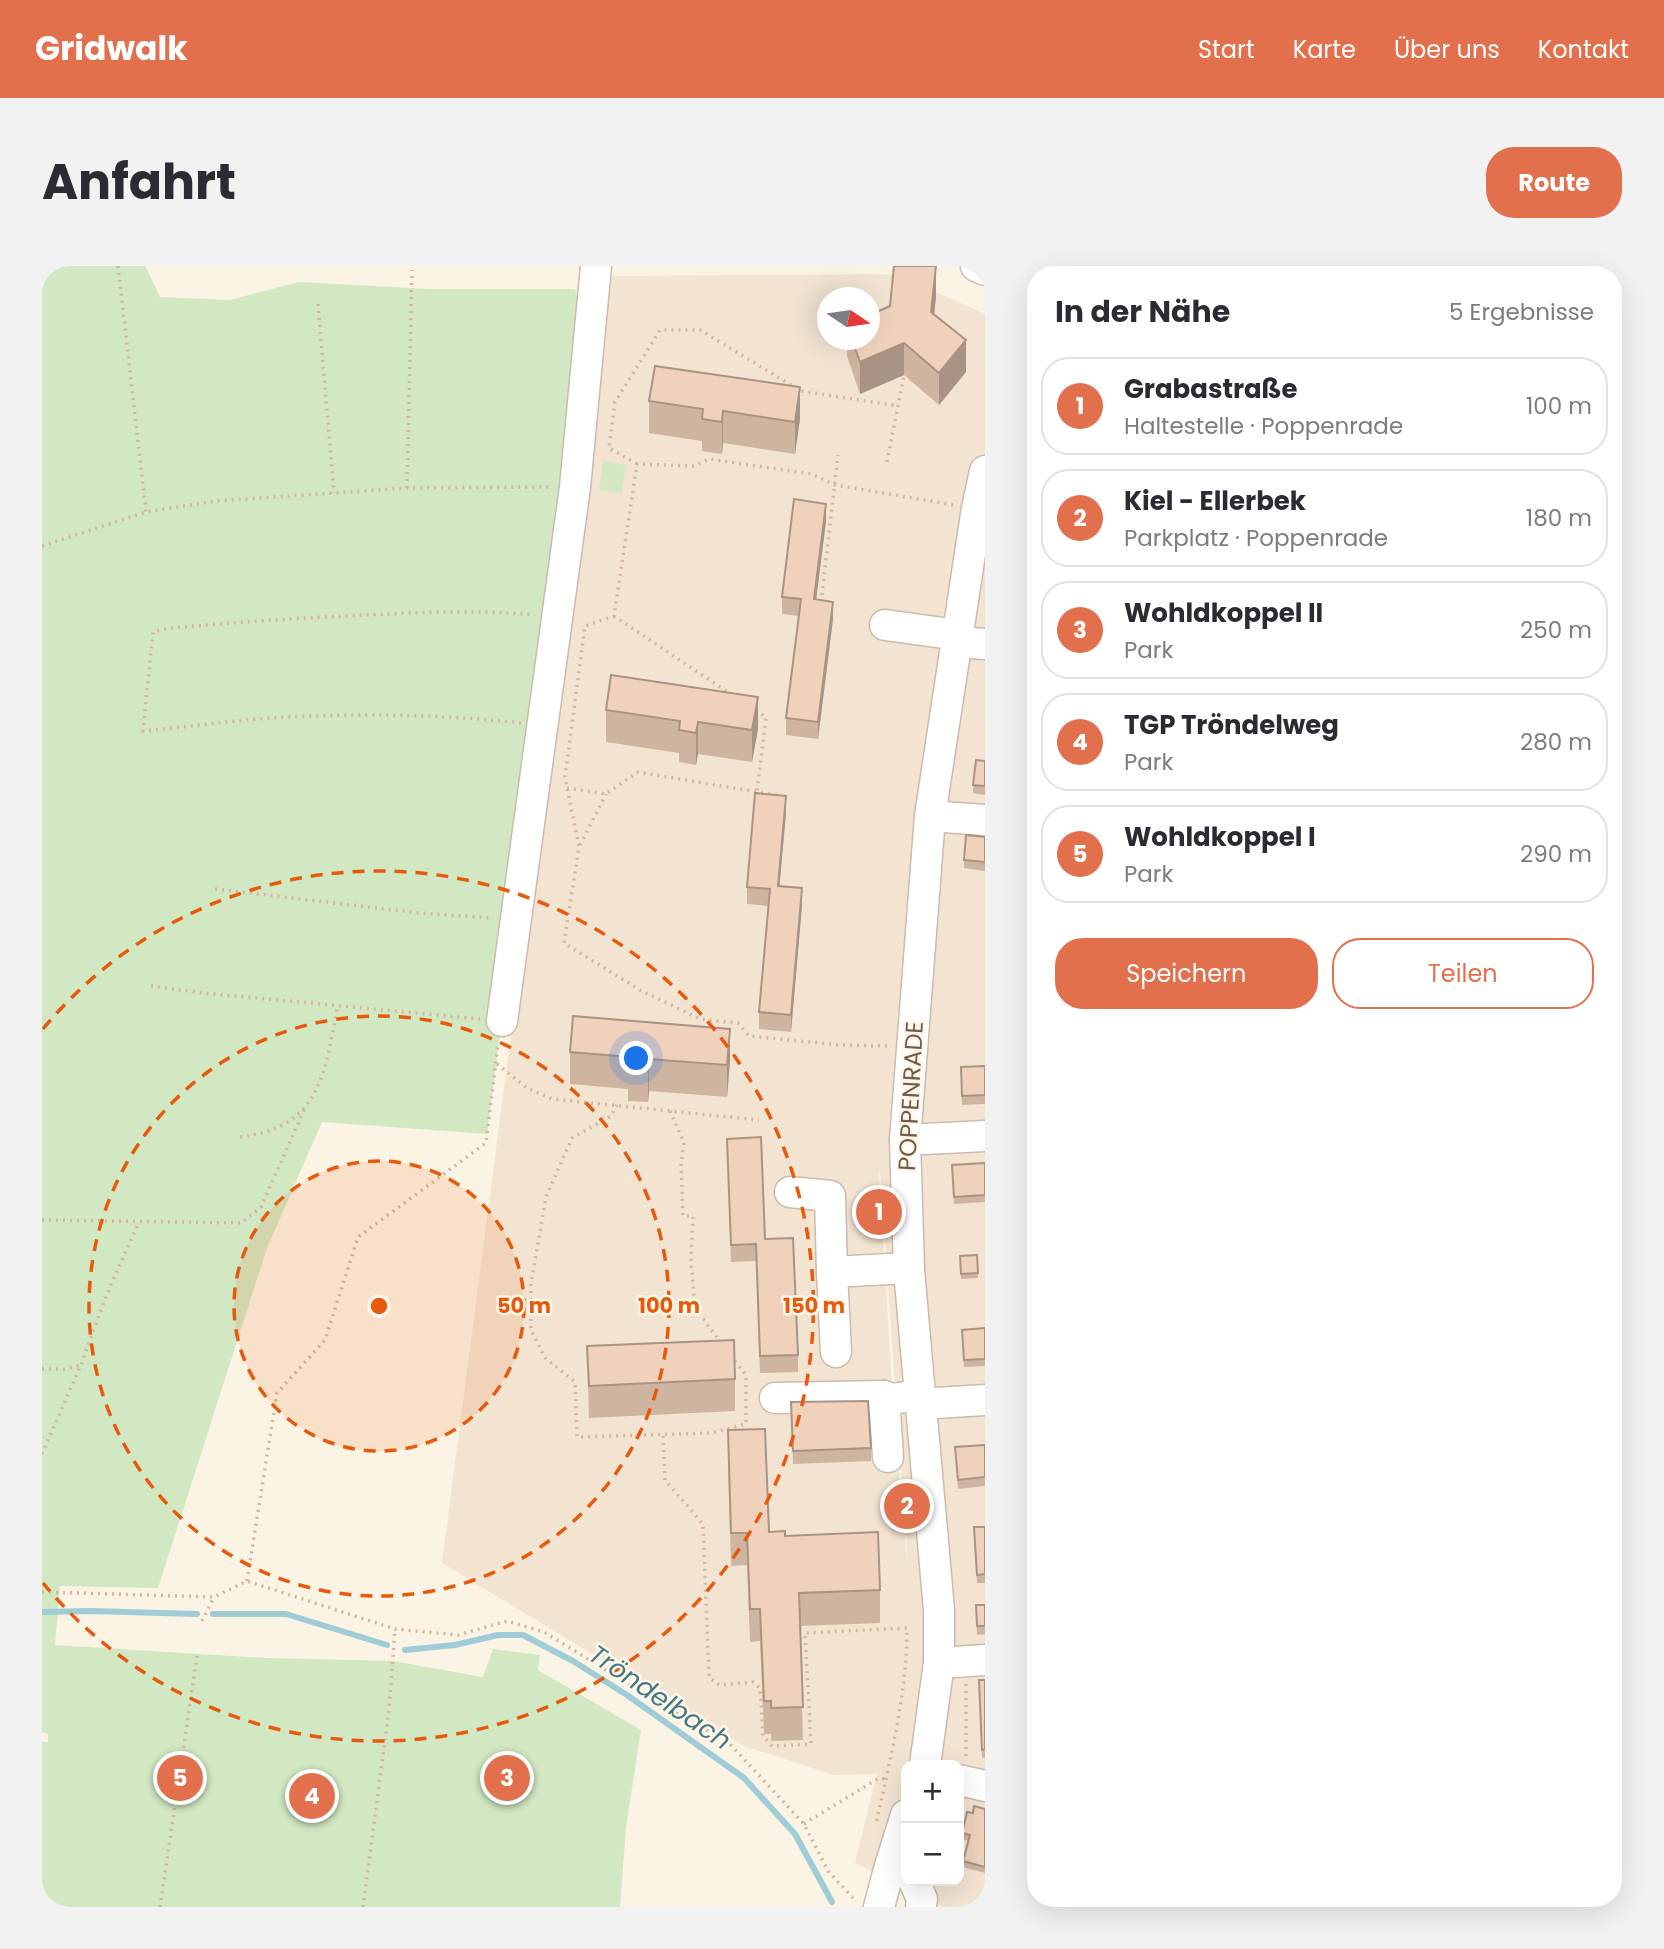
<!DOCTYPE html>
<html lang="de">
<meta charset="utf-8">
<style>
body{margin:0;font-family:Poppins,sans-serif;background:#f2f2f3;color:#2b2b33}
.controls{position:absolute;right:21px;bottom:21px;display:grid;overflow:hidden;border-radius:14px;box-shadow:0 7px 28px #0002}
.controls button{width:63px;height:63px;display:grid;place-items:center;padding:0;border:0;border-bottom:2px solid #e1e1e2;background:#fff;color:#2b2b33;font:35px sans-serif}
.compass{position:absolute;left:775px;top:21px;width:63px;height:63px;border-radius:50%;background:#fff;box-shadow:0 7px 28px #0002;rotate:103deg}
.you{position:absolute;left:595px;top:793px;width:24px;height:24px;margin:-18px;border:5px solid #fff;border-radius:50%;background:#1a73e8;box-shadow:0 0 0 10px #1a73e833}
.badge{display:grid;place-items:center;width:46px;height:46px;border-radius:50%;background:#e2704c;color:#fff;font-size:23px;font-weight:700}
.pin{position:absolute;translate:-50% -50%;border:4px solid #fff;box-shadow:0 2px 7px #0006}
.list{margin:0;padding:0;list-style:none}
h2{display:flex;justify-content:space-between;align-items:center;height:91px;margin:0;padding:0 28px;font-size:30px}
h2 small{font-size:23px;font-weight:400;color:#7c7c81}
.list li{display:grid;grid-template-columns:46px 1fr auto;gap:21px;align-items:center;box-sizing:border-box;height:98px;margin:0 14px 14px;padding:0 14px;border:2px solid #e1e1e2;border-radius:28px}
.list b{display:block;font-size:26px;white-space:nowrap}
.list p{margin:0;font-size:23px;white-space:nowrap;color:#7c7c81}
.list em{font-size:23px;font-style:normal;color:#7c7c81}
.actions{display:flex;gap:14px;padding:21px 28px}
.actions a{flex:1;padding:16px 0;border:2px solid #e2704c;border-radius:28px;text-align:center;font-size:24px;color:#e2704c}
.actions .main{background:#e2704c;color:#fff}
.map{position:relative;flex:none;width:943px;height:1641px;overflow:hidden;border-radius:28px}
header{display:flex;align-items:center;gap:42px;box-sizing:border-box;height:98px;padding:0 35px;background:#e2704c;color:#fff}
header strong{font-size:33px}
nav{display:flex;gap:38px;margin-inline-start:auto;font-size:24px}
.intro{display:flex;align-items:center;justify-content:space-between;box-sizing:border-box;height:168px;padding:0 42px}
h1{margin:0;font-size:49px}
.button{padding:18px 32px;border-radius:28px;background:#e2704c;color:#fff;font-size:24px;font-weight:700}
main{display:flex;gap:42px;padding:0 42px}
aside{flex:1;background:#fff;border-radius:28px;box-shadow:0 7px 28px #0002}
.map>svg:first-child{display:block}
</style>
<header>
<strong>Gridwalk</strong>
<nav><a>Start</a><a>Karte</a><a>Über uns</a><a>Kontakt</a></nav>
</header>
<div class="intro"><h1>Anfahrt</h1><a class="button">Route</a></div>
<main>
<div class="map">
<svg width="943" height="1641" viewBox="0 0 943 1641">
<rect width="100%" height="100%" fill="#fbf3e4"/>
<path fill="#f3e4d2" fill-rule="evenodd" d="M853,8L943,48V1641H901L813,1597L835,1508L792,1509L702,1480L400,1297L568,10ZM786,32H828V74H786ZM837,905H838L867,1314L851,1139ZM864,1499H917V1615H864Z"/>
<g fill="#d1e8c3">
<polygon points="0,0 103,0 118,31 188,34 257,16 388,23 533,23 547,84 445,868 280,856 225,982 116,1322 18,1320 13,1379 224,1392 351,1395 441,1411 451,1383 498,1389 496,1404 599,1464 584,1561 578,1641 0,1641 0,1476 6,1476 6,1468 0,1466"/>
<polygon points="561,195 584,199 580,227 557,224"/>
</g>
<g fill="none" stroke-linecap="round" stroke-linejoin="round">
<g stroke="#9fccd6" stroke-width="6">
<polyline points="0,1346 48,1345 155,1348"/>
<polyline points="171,1348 244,1348 345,1379"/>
<polyline points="363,1384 413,1379 456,1369 481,1369 531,1395 585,1429 702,1512 753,1568 790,1636"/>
</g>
<defs>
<g id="minor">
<polyline points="934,0 943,4"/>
<polyline points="843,359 916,369"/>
<polyline points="915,376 943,378"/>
<polyline points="888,550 943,554"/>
<polyline points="460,755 533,221 554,0"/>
<polyline points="863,874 943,870"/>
<polyline points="748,926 788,930 790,1006"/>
<polyline points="794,1086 790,1006 867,1002"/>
<polyline points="842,1130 846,1191"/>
<polyline points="733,1132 842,1130 849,1133 877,1129"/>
<polyline points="877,1138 943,1134"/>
<polyline points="897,1397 943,1394"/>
<polyline points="883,1499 897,1397 897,1344 867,1004 863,874 888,550 935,242 943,205"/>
<polyline points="917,1514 943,1520"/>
<polyline points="872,1615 880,1633 879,1641"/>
<polyline points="837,1641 848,1600 864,1549"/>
</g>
</defs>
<use href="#minor" stroke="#ccbaab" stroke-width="33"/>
<g stroke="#d5b59f" stroke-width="3.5" stroke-dasharray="2 5" stroke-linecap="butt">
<polyline points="76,0 104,246"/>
<polyline points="276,38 292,227"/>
<polyline points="845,196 862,109"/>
<polyline points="595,198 567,182 573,136 618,64 658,64 759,125 856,140"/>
<polyline points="365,222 370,4"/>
<polyline points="0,280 104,246 173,235 365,222 510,221"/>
<polyline points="779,336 796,189"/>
<polyline points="572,350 690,429"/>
<polyline points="714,444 724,451 715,526"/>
<path d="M479,457C396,448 312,447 229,452C186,455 144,461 101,465L111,366L122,363C190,356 258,352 326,349C382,346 437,344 493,349"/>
<polyline points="525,522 564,528 596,506 739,530"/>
<polyline points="538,579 564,528"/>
<polyline points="173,623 377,647 451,652"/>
<polyline points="109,720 162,727 438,753"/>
<polyline points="845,780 797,779 707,770 696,757 658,753 598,724 522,677 537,581 523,511 543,360 572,350 595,198 652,200 667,193 770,208 793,219 912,239"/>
<polyline points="455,798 485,822 510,833 717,854"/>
<polyline points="575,839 568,851 530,872 504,931 489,1017 489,1064 503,1092 533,1116 535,1171 669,1167 704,1158 704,1109 691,1093"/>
<polyline points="628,845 642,877 639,897 641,950 651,950 649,995 653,1042 680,1078"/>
<path d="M198,871C280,861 282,807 296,739"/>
<polyline points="0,954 199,957 219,941 263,842"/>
<polyline points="0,1103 23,1103 39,1099"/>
<path d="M621,1170L623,1214L661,1258L667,1411L677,1419L711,1416L718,1422L721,1470L730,1480L769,1478L763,1367L865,1362C865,1429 848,1493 834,1558"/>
<polyline points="0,1188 39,1099 64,1030 97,956"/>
<polyline points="205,1315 235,1127 283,1074 316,971 444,877 456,778"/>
<polyline points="0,1326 172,1331 205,1315 353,1363 416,1369 465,1355 502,1366 625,1442 686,1476 762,1558 786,1605 810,1631 816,1633"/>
<polyline points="160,1355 172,1331"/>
<polyline points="924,1490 924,1417"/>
<polyline points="762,1558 837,1512 844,1513"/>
<polyline points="118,1641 155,1390"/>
<polyline points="321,1641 347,1444 353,1363"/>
</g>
<use href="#minor" stroke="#fff" stroke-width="30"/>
</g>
<g fill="#ceb5a2">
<polygon points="894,31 892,48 924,106 897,139 862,109 818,128 805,90 805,74 828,74"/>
<polygon points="607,135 758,153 753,188 681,177 680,188 660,185 660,175 607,167"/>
<polygon points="784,255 774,334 791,353 776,473 744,469 744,452 757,350 740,348 740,331"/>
<polygon points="564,444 716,463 710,496 656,488 654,499 637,496 637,487 564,476"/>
<polygon points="943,495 943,529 931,527 931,519"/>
<polygon points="744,547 737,620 760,639 749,766 717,763 717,746 726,640 705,638 705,621"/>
<polygon points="943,571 943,605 922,602 922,594"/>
<polygon points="528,786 688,795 685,831 607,825 606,836 586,835 586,823 528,818"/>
<polygon points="943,800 943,838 920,839 919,801"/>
<polygon points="685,873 723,973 756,1089 756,1106 718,1107 714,995 689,996"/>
<polygon points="943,897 943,936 912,938 910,907"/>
<polygon points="935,989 936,1012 919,1013 918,990"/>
<polygon points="943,1062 943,1100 922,1101 920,1071"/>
<polygon points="545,1080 693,1113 693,1145 547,1152"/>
<polygon points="749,1136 829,1182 829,1195 751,1198"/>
<polygon points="686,1164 727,1266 743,1270 838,1324 838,1357 758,1360 761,1474 729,1475 729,1468 722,1468 718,1375 708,1376 705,1299 689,1300 686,1197"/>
<polygon points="943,1179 943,1220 916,1223 913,1181"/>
<polygon points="943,1261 943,1317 935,1317 932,1270"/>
<polygon points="943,1339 943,1368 935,1369 934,1348"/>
<polygon points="943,1414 943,1492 940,1492 937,1423"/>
<polygon points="943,1543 943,1607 921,1601 921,1595 926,1575 920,1573 920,1567 931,1547"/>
</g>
<g fill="#a89384">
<polygon points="894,0 894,31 889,78 889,46"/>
<polygon points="924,74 924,106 897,139 897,107"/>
<polygon points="862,77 862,109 818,128 818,96"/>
<polygon points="758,121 758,153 753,188 753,156"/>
<polygon points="681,145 681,177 680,188 680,156"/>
<polygon points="784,238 784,255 772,350 772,333"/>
<polygon points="791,336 791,353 776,473 776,456"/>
<polygon points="716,431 716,463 710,496 710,464"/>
<polygon points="656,456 656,488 654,499 654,467"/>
<polygon points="744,530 744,547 736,637 736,620"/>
<polygon points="760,622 760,639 749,766 749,749"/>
<polygon points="688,763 688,795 685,831 685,799"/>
<polygon points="607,793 607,825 606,836 606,804"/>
</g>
<g fill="#f0d2bc" stroke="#a89384" stroke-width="2">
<polygon points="852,0 894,0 889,46 924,74 897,107 862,77 818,96 810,74 828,74 828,49 848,40"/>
<polygon points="613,100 758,121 753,156 681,145 680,156 660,153 661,143 607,135"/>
<polygon points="752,233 784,238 772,333 791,336 776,456 744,452 759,333 740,331"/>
<polygon points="569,409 716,431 710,464 656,456 654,467 637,464 638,455 564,444"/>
<polygon points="934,494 943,495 943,520 931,519"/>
<polygon points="713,527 744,530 736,620 760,622 749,749 717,746 728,623 705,621"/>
<polygon points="924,569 943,571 943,596 922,594"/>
<polygon points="531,750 688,763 685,799 607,793 606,804 586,803 587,791 528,786"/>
<polygon points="943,800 943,829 920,830 919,801"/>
<polygon points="719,871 723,973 751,972 756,1089 718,1090 714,978 689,979 685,873"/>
<polygon points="943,897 943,929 912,931 910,899"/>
<polygon points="935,989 936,1007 919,1008 918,990"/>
<polygon points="943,1062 943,1093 922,1094 920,1064"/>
<polygon points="692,1074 693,1113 547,1120 545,1080"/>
<polygon points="826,1135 829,1182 751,1185 749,1136"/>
<polygon points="723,1163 727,1266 743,1265 743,1270 836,1266 838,1324 757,1327 761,1441 729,1442 729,1435 722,1435 718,1343 708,1343 705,1267 689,1267 686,1164"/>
<polygon points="943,1179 943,1211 916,1214 913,1181"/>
<polygon points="932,1261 943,1261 943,1308 935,1309"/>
<polygon points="934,1339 943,1339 943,1360 935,1360"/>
<polygon points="937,1414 943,1414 943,1483 940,1484"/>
<polygon points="932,1540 943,1543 943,1601 921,1595 928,1569 920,1567 925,1546 931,1547"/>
</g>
<circle cx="337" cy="1040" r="145" fill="#e8590c" fill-opacity=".12"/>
<g fill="none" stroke="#e8590c" stroke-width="3.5" stroke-dasharray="12 9">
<circle cx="337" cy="1040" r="145"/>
<circle cx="337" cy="1040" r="290"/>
<path d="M1 763A435 435 0 1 1 1 1317"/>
</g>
<g text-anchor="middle" stroke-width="5" stroke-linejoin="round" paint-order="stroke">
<g font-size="24" fill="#73594a" stroke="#fef7ea">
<text transform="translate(869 830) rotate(-87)" y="8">POPPENRADE</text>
</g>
<g font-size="26" font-style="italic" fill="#457a85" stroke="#fef7ea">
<text transform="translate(618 1431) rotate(34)" y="9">Tröndelbach</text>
</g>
</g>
<circle cx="337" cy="1040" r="10" fill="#e8590c" stroke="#fef7ea" stroke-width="3.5"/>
<g font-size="21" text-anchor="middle" font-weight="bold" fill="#e8590c" stroke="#fef7ea" stroke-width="5" stroke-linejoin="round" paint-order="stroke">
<text x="482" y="1047">50 m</text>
<text x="627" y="1047">100 m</text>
<text x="772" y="1047">150 m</text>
</g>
</svg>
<div class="controls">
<button>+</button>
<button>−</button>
</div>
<svg class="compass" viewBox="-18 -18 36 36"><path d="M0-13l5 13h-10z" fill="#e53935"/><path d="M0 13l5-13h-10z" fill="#7c7c81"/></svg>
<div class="you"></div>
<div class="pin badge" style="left:837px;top:946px">1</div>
<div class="pin badge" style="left:865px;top:1240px">2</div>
<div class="pin badge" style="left:465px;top:1512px">3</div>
<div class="pin badge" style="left:270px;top:1530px">4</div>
<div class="pin badge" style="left:138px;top:1512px">5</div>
</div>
<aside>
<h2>In der Nähe<small>5 Ergebnisse</small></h2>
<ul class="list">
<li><span class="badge">1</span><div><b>Grabastraße</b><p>Haltestelle · Poppenrade</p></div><em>100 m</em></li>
<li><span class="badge">2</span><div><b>Kiel - Ellerbek</b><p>Parkplatz · Poppenrade</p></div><em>180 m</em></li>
<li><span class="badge">3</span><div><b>Wohldkoppel II</b><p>Park</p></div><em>250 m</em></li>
<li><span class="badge">4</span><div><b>TGP Tröndelweg</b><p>Park</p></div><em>280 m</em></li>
<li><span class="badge">5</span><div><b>Wohldkoppel I</b><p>Park</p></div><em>290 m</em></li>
</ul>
<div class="actions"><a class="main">Speichern</a><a>Teilen</a></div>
</aside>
</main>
